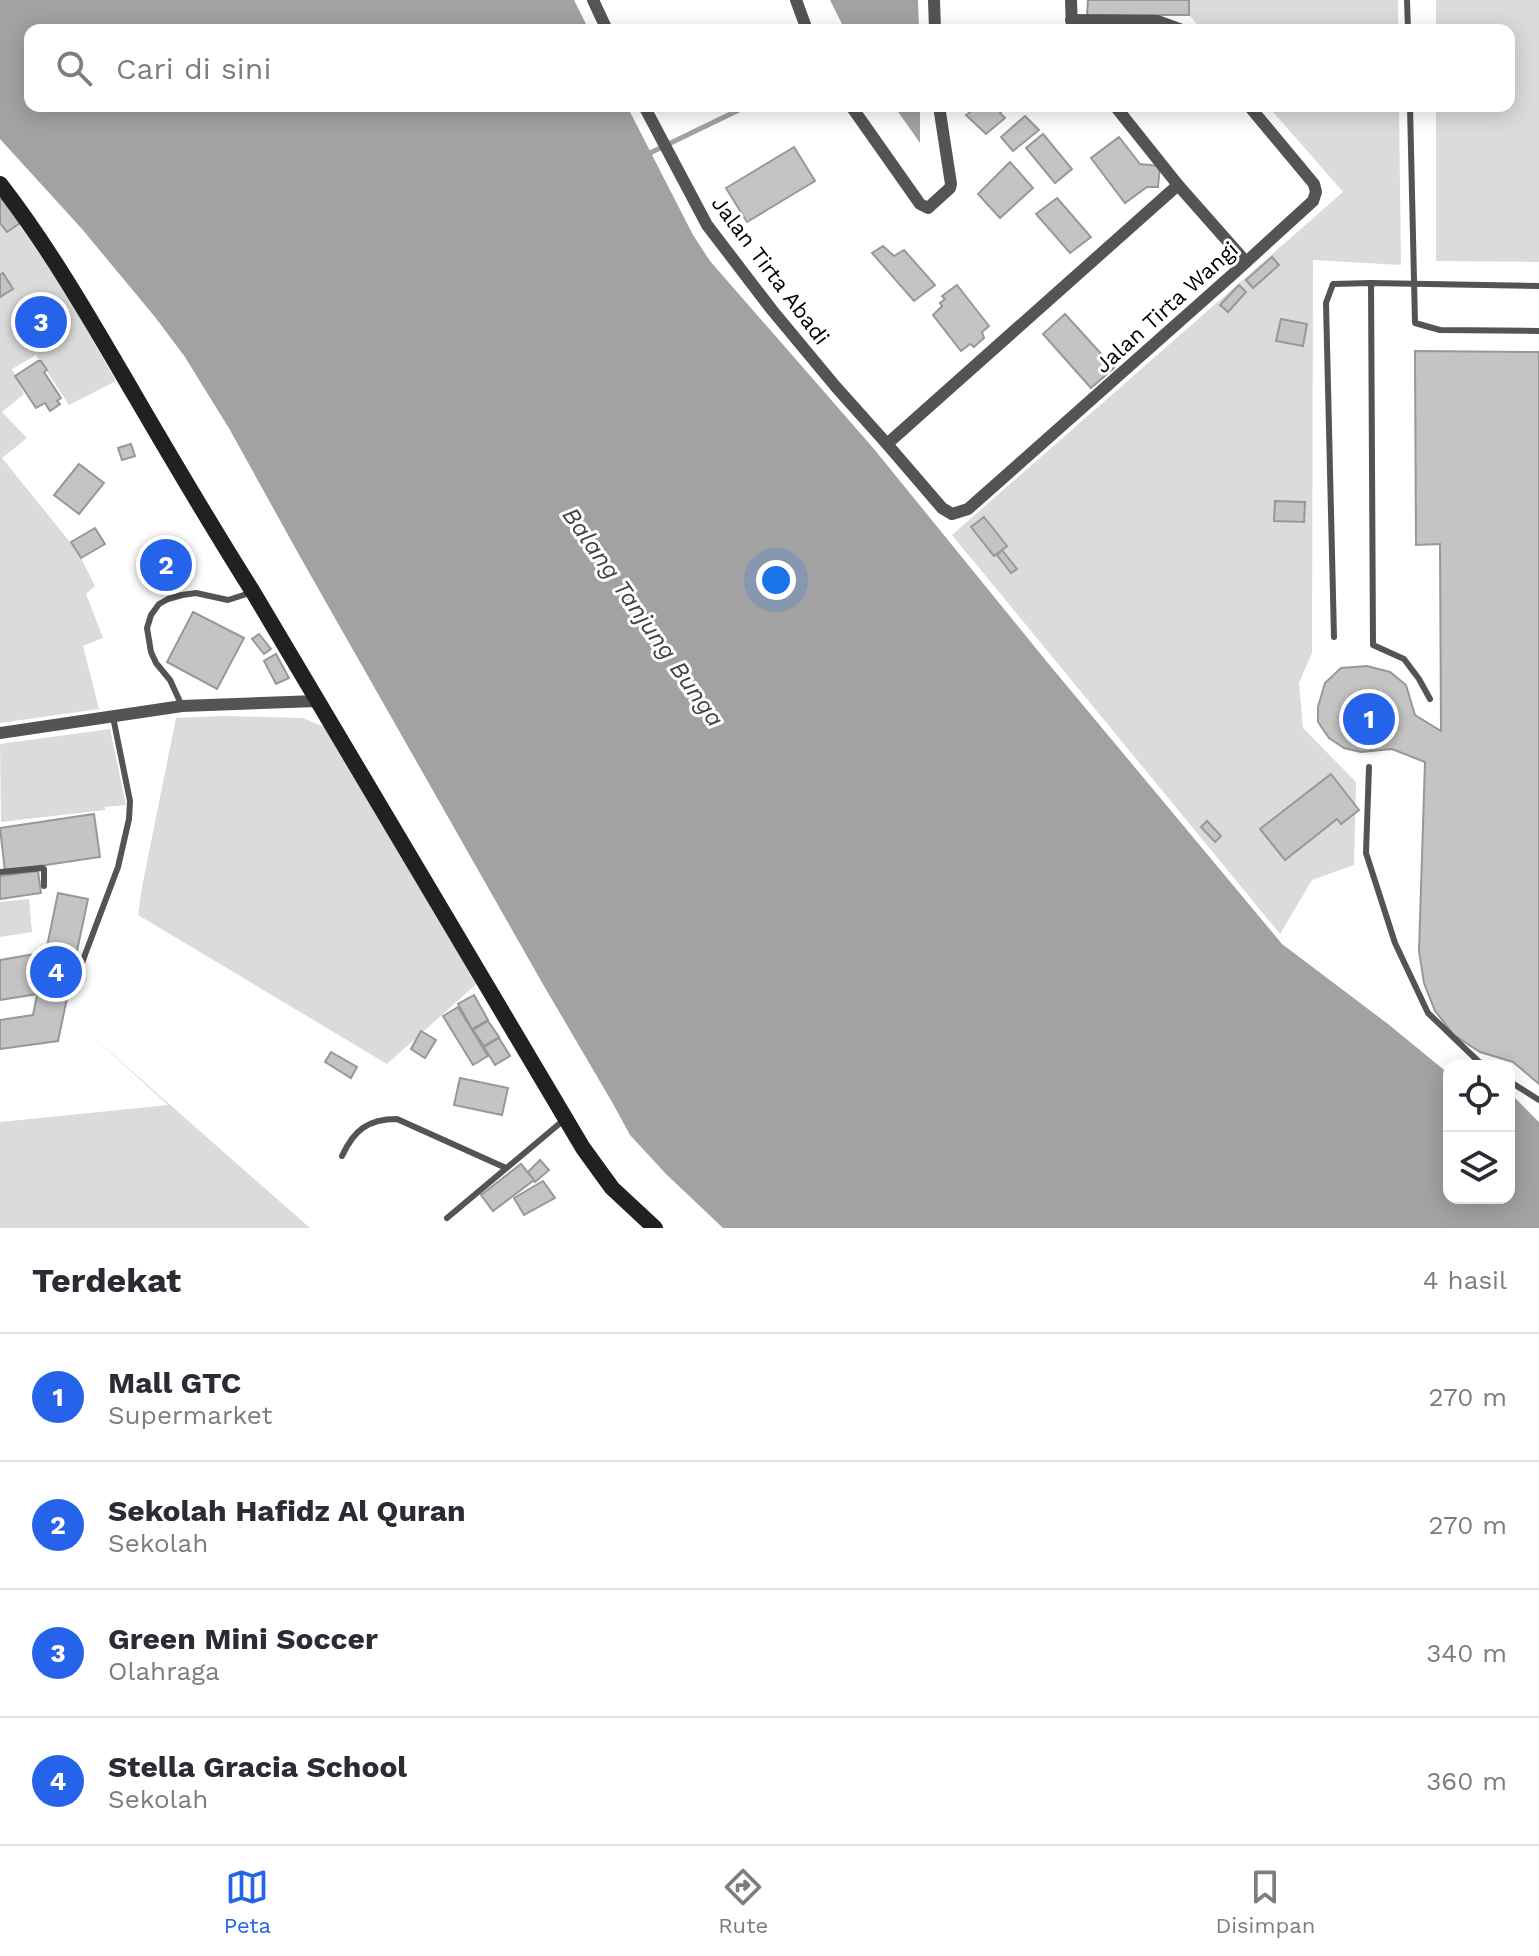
<!DOCTYPE html>
<html lang="id">
<style>
body{margin:0;font-family:"Work Sans",sans-serif;background:#f2f2f3;color:#2b2b33}
.controls{position:absolute;right:24px;bottom:24px;display:grid;overflow:hidden;border-radius:16px;box-shadow:0 4px 20px #0003}
.controls button{width:72px;height:72px;display:grid;place-items:center;padding:0;border:0;border-bottom:2px solid #e1e1e2;background:#fff;color:#2b2b33;font:40px sans-serif}
.you{position:absolute;left:776px;top:580px;width:28px;height:28px;margin:-20px;border:6px solid #fff;border-radius:50%;background:#1a73e8;box-shadow:0 0 0 12px #1a73e833}
.badge{display:grid;place-items:center;width:52px;height:52px;border-radius:50%;background:#2563eb;color:#fff;font-size:26px;font-weight:700}
.pin{position:absolute;translate:-50% -50%;border:4px solid #fff;box-shadow:0 2px 8px #0006}
.list{margin:0;padding:0;list-style:none}
h2{display:flex;justify-content:space-between;align-items:center;height:104px;margin:0;padding:0 32px;font-size:34px}
h2 small{font-size:26px;font-weight:400;color:#7c7c81}
.list li{display:grid;grid-template-columns:52px 1fr auto;gap:24px;align-items:center;box-sizing:border-box;height:128px;padding:0 32px;border-top:2px solid #e1e1e2}
.list b{display:block;font-size:30px;white-space:nowrap}
.list p{margin:0;font-size:26px;white-space:nowrap;color:#7c7c81}
.list em{font-size:26px;font-style:normal;color:#7c7c81}
.icon{flex:none;width:44px;height:44px;fill:none;stroke:currentColor;stroke-width:2;stroke-linecap:round;stroke-linejoin:round}
.map{position:relative;flex:none;width:1539px;height:1228px;overflow:hidden}
.search{position:absolute;background:#fff;box-shadow:0 4px 20px #0003;left:24px;right:24px;top:24px;height:88px;display:flex;align-items:center;gap:20px;box-sizing:border-box;padding:0 28px;border-radius:16px;color:#7c7c81;font-size:30px}
.sheet{height:616px;background:#fff}
nav{display:flex;justify-content:space-around;align-items:center;box-sizing:border-box;height:112px;border-top:2px solid #e1e1e2;background:#fff;font-size:22px;color:#7c7c81}
nav a{display:grid;justify-items:center;gap:4px}
nav .on{color:#2563eb}
.map>svg:first-child{display:block}
</style>
<div class="map">
<svg width="1539" height="1228" viewBox="0 0 1539 1228">
<rect width="100%" height="100%" fill="#fff"/>
<g fill="#dbdbdb">
<polygon points="1189,0 1398,0 1398,30 1202,30 1189,15"/>
<polygon points="1436,0 1539,0 1539,262 1436,261 1436,106 1509,106 1509,30 1436,30"/>
<polygon points="1268,106 1399,106 1401,265 1313,260 1312,653 1299,683 1303,728 1356,782 1354,865 1312,880 1280,934 952,535 1343,192"/>
<polygon points="14,217 64,290 116,381 69,405 36,355 12,369 24,394 2,412 27,438 2,458 78,552 95,586 86,594 103,638 83,646 99,709 0,723 0,225"/>
<polygon points="223,716 303,718 329,729 482,979 387,1064 138,915 142,887 176,718"/>
<polygon points="110,729 126,805 105,807 105,810 1,822 0,744"/>
<polygon points="29,899 32,932 0,937 0,902"/>
<polygon points="84,1029 310,1228 0,1228 0,1122 168,1105"/>
</g>
<g fill="#a2a2a2">
<polygon points="0,0 574,0 589,30 30,30 30,106 627,106 693,235 710,261 874,449 1047,662 1282,944 1388,1024 1449,1074 1449,1198 1509,1198 1509,1092 1539,1122 1539,1228 723,1228 666,1174 630,1135 612,1102 544,986 298,553 230,430 185,357 155,317 82,229 0,139"/>
<polygon points="830,0 918,0 919,30 845,30"/>
<polygon points="894,106 920,106 920,143"/>
</g>
<g fill="none" stroke-linecap="round" stroke-linejoin="round">
<polyline stroke="#a2a2a2" stroke-width="5" points="650,153 747,106"/>
</g>
<g fill="#c4c4c4" stroke="#989898" stroke-width="2">
<polygon points="1088,0 1189,0 1189,15 1087,15"/>
<polygon points="978,106 999,106 1003,110 1000,113 1005,118 986,134 966,115"/>
<polygon points="1025,116 1039,130 1013,151 1001,137"/>
<polygon points="1043,134 1072,169 1055,183 1026,148"/>
<polygon points="1119,137 1140,164 1160,166 1158,187 1147,187 1125,203 1091,158"/>
<polygon points="794,147 815,181 747,222 726,188"/>
<polygon points="1010,162 1033,188 1000,218 978,194"/>
<polygon points="3,198 20,223 7,232 0,223 0,200"/>
<polygon points="1057,198 1091,237 1070,253 1036,214"/>
<polygon points="883,246 894,256 904,250 935,285 914,301 872,253"/>
<polygon points="1272,257 1279,265 1253,288 1246,280"/>
<polygon points="3,273 13,289 0,297 0,275"/>
<polygon points="957,285 989,326 982,332 984,338 974,347 970,344 961,351 933,315 942,306 940,303 945,299 942,296"/>
<polygon points="1239,285 1246,292 1228,312 1220,305"/>
<polygon points="1065,314 1114,368 1091,388 1043,334"/>
<polygon points="1281,319 1307,324 1303,346 1276,341"/>
<polygon points="1415,351 1539,352 1539,1084 1513,1062 1480,1052 1454,1035 1435,1011 1424,983 1419,951 1425,762 1392,749 1361,752 1344,748 1329,738 1318,722 1318,707 1325,683 1341,668 1367,666 1390,672 1406,685 1415,715 1441,731 1440,544 1416,545"/>
<polygon points="38,361 41,361 47,370 44,372 61,398 57,401 60,404 50,411 45,403 36,408 15,376"/>
<polygon points="131,444 135,456 122,460 118,448"/>
<polygon points="79,464 104,483 79,514 54,495"/>
<polygon points="1275,501 1305,502 1304,522 1274,521"/>
<polygon points="984,517 1007,546 994,556 971,527"/>
<polygon points="95,528 105,544 81,558 71,542"/>
<polygon points="1002,550 1017,569 1011,573 997,555"/>
<polygon points="193,612 244,638 217,689 167,662"/>
<polygon points="259,634 271,649 264,654 252,639"/>
<polygon points="276,654 289,678 276,684 264,661"/>
<polygon points="1331,774 1359,810 1341,824 1337,819 1285,860 1260,829"/>
<polygon points="94,814 100,857 5,871 0,828"/>
<polygon points="1207,821 1221,836 1215,842 1201,827"/>
<polygon points="38,871 41,893 0,899 0,876"/>
<polygon points="58,893 88,899 58,1041 0,1049 0,1020 33,1015"/>
<polygon points="46,952 37,994 0,1000 0,960"/>
<polygon points="474,995 488,1020 472,1029 458,1004"/>
<polygon points="458,1007 488,1056 473,1065 443,1016"/>
<polygon points="488,1021 499,1037 484,1046 473,1030"/>
<polygon points="421,1031 436,1040 425,1058 411,1049"/>
<polygon points="499,1038 510,1056 495,1065 484,1047"/>
<polygon points="331,1052 357,1067 351,1078 325,1062"/>
<polygon points="460,1078 508,1088 502,1115 454,1105"/>
<polygon points="540,1160 549,1170 535,1182 527,1173"/>
<polygon points="521,1164 534,1180 493,1211 481,1195"/>
<polygon points="543,1181 555,1198 524,1215 514,1198"/>
</g>
<g fill="none" stroke-linecap="round" stroke-linejoin="round">
<g stroke="#545454" stroke-width="6">
<polyline points="1407,0 1408,30"/>
<polyline points="1410,106 1415,323 1440,330 1539,331"/>
<polyline points="1371,283 1373,645 1404,659 1419,679 1430,699"/>
<polyline points="1334,637 1326,303 1333,284 1371,283 1539,286"/>
<polyline points="182,706 170,680 156,663 151,652 147,628 151,615 159,604 168,599 182,595 196,593 228,600 253,592"/>
<polyline points="1369,767 1366,853 1395,943 1428,1013 1478,1061 1486,1066"/>
<polyline points="0,872 42,868 44,869 44,886"/>
<polyline points="80,968 118,867 129,819 130,801 113,717"/>
<polyline points="1509,1081 1539,1100"/>
<path d="M342,1156C354,1130 368,1119 397,1119L506,1168"/>
<polyline points="447,1218 565,1119"/>
</g>
<g stroke="#545454" stroke-width="12">
<polyline points="593,0 607,30"/>
<polyline points="796,0 807,30"/>
<polyline points="934,0 935,30"/>
<polyline points="1071,0 1072,30"/>
<polyline points="1071,20 1157,21 1182,30"/>
<polyline points="644,106 707,225 772,310 836,387 887,444 942,508 952,514 968,509 1233,274 1313,201 1316,192 1314,184 1249,106"/>
<polyline points="851,106 920,204 928,208 950,188 951,184 939,106"/>
<polyline points="1115,106 1178,185 1246,262"/>
<polyline points="887,444 1178,185"/>
<polyline points="0,733 182,706 317,701"/>
</g>
<path stroke="#212121" stroke-width="16" d="M0,184C51,250 92,322 134,394C173,461 212,527 253,592L583,1148L612,1188L655,1228"/>
</g>
<g text-anchor="middle" stroke-width="6" stroke-linejoin="round" paint-order="stroke">
<g font-size="22" fill="#000" stroke="#fff">
<text transform="translate(771 270) rotate(53)" y="8">Jalan Tirta Abadi</text>
<text transform="translate(1166 307) rotate(-42)" y="8">Jalan Tirta Wangi</text>
</g>
<g font-size="24" font-style="italic" fill="#434343" stroke="#fff">
<text transform="translate(643 617) rotate(55)" y="8">Balang Tanjung Bunga</text>
</g>
</g>
</svg>
<div class="controls">
<button><svg class="icon" aria-label="locate" viewBox="0 0 24 24"><circle cx="12" cy="12" r="6"/><path d="M12 2v4M12 18v4M2 12h4M18 12h4"/></svg></button>
<button><svg class="icon" aria-label="layers" viewBox="0 0 24 24"><path d="M12 4l9 5-9 5-9-5zM3 14l9 5 9-5"/></svg></button>
</div>
<div class="you"></div>
<div class="pin badge" style="left:1369px;top:719px">1</div>
<div class="pin badge" style="left:166px;top:565px">2</div>
<div class="pin badge" style="left:41px;top:322px">3</div>
<div class="pin badge" style="left:56px;top:972px">4</div>
<div class="search"><svg class="icon" aria-label="search" viewBox="0 0 24 24"><circle cx="10" cy="10" r="6"/><path d="M15 15l6 6"/></svg>Cari di sini</div>
</div>
<section class="sheet">
<h2>Terdekat<small>4 hasil</small></h2>
<ul class="list">
<li><span class="badge">1</span><div><b>Mall GTC</b><p>Supermarket</p></div><em>270 m</em></li>
<li><span class="badge">2</span><div><b>Sekolah Hafidz Al Quran</b><p>Sekolah</p></div><em>270 m</em></li>
<li><span class="badge">3</span><div><b>Green Mini Soccer</b><p>Olahraga</p></div><em>340 m</em></li>
<li><span class="badge">4</span><div><b>Stella Gracia School</b><p>Sekolah</p></div><em>360 m</em></li>
</ul>
</section>
<nav>
<a class="on"><svg class="icon" aria-label="map" viewBox="0 0 24 24"><path d="M3 6l6-2 6 2 6-2v14l-6 2-6-2-6 2zM9 4v14M15 6v14"/></svg>Peta</a>
<a><svg class="icon" aria-label="directions" viewBox="0 0 24 24"><path d="M12 3l9 9-9 9-9-9zM9 14v-3h6M13 9l2 2-2 2"/></svg>Rute</a>
<a><svg class="icon" aria-label="saved" viewBox="0 0 24 24"><path d="M7 4h10v16l-5-4-5 4z"/></svg>Disimpan</a>
</nav>
